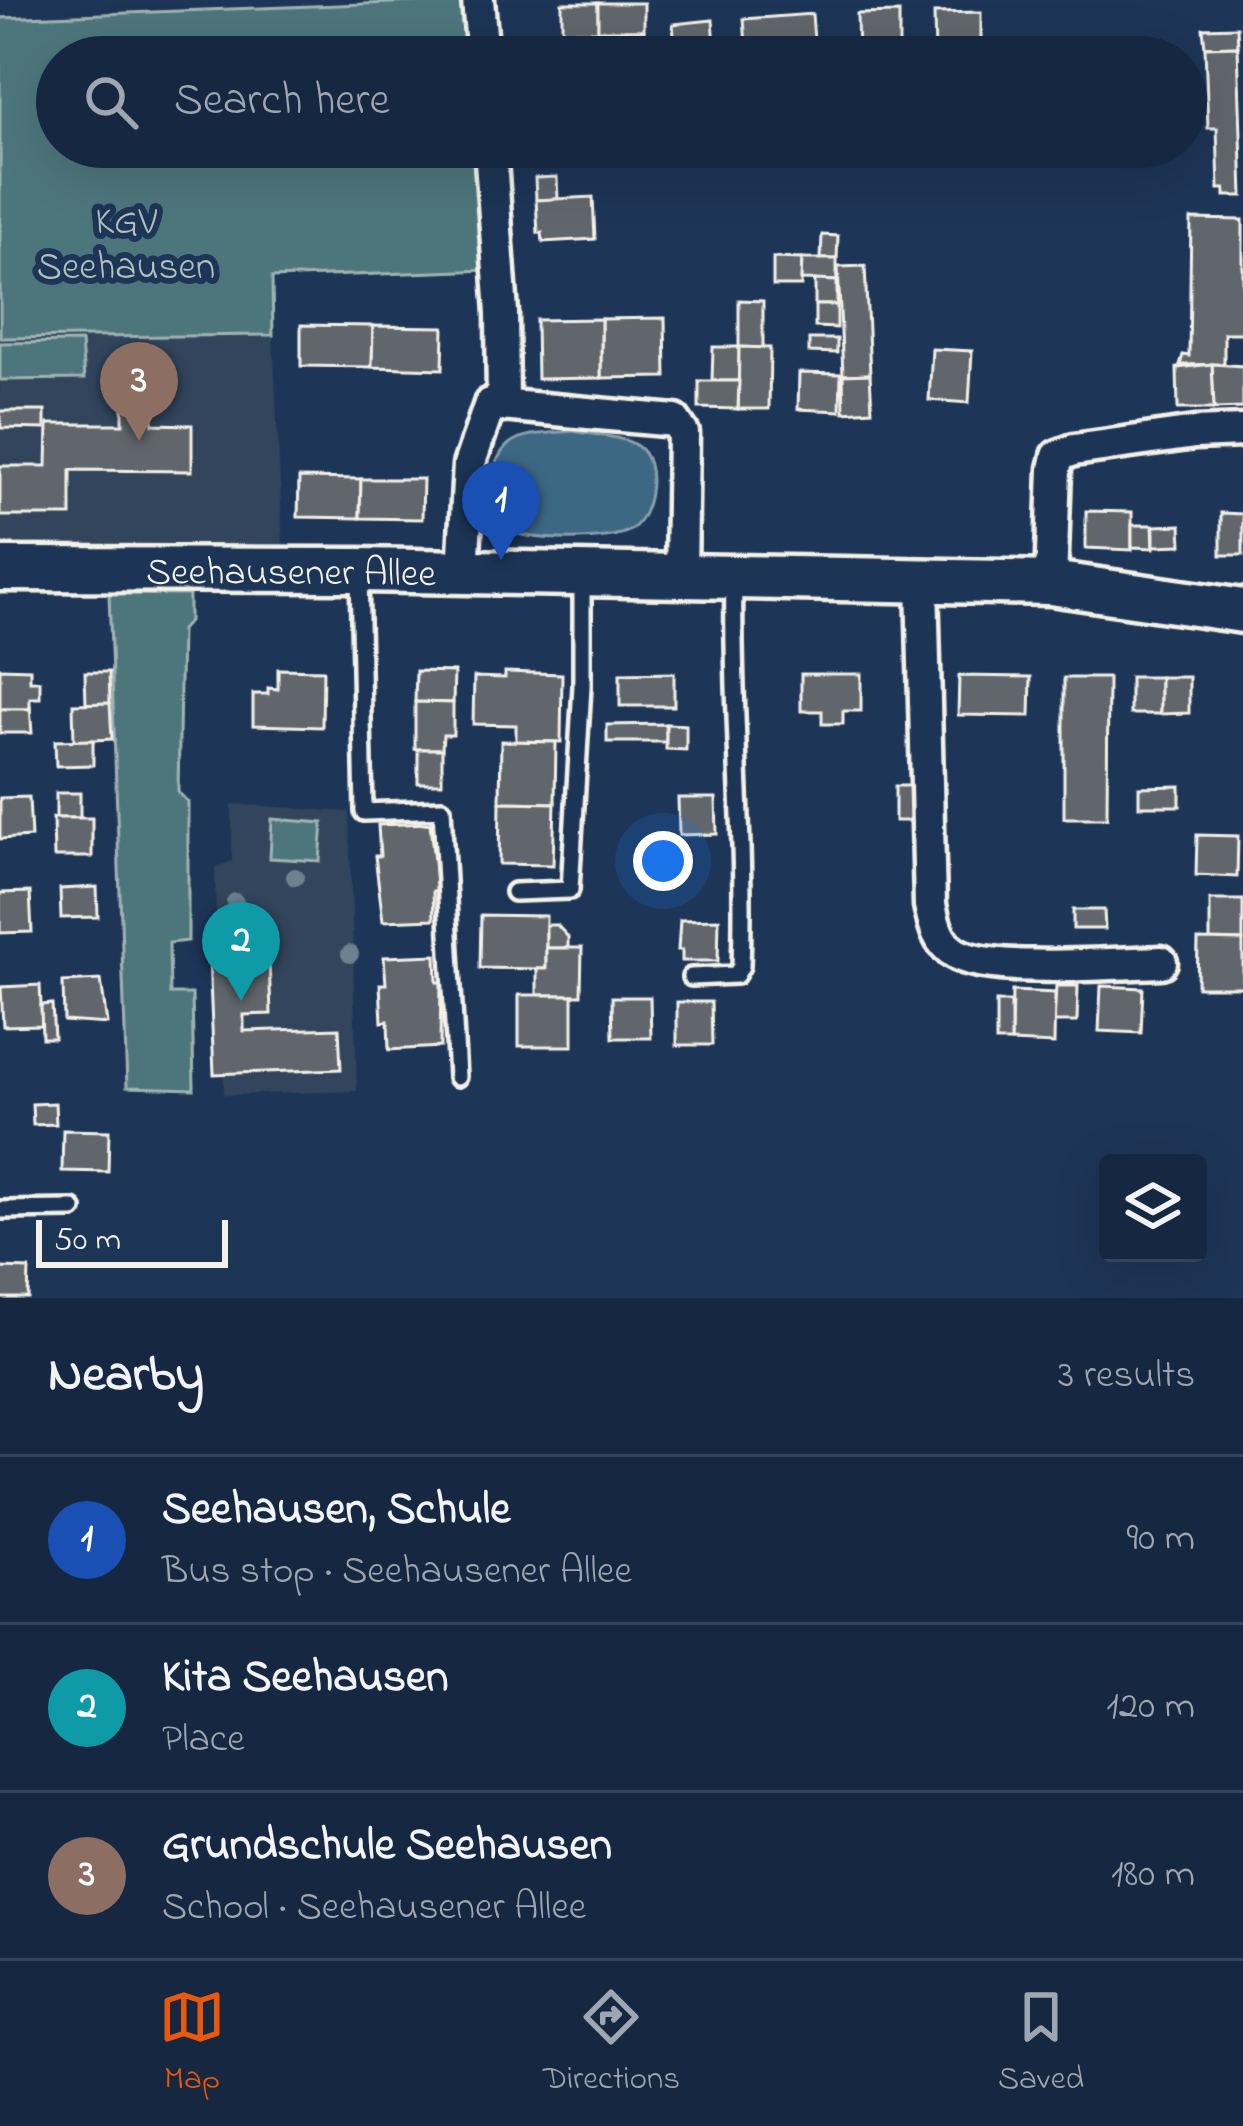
<!DOCTYPE html>
<meta charset="utf-8">
<style>
body{margin:0;font-family:"Indie Flower",sans-serif;background:#1f3048;color:#f1f3f6}
.controls{position:absolute;right:36px;bottom:36px;display:grid;overflow:hidden;border-radius:12px;box-shadow:0 12px 48px #0002}
.controls button{width:108px;height:108px;display:grid;place-items:center;padding:0;border:0;border-bottom:3px solid #35445a;background:#162841;color:#f1f3f6;font:60px sans-serif}
.scale{position:absolute;left:36px;bottom:30px;width:192px;box-sizing:border-box;padding-left:12px;border:6px solid #f4f1e8;border-top:0;font-size:33px;line-height:42px;white-space:nowrap;color:#f4f1e8;-webkit-text-stroke:9px #1d3557;paint-order:stroke}
.you{position:absolute;left:663px;top:861px;width:42px;height:42px;margin:-30px;border:9px solid #fff;border-radius:50%;background:#1a73e8;box-shadow:0 0 0 18px #1a73e833}
.badge{display:grid;place-items:center;width:78px;height:78px;border-radius:50%;background:#ea580c;color:#fff;font-size:39px;font-weight:700}
.pin{position:absolute;translate:-50% -99px;filter:drop-shadow(0 3px 6px #0008)}
.pin::after{content:'';position:absolute;top:63px;width:42px;height:36px;background:inherit;clip-path:polygon(0 0,100% 0,50% 100%)}
.list{margin:0;padding:0;list-style:none}
h2{display:flex;justify-content:space-between;align-items:center;height:156px;margin:0;padding:0 48px;font-size:51px}
h2 small{font-size:39px;font-weight:400;color:#9ea6b1}
.list li{display:grid;grid-template-columns:78px 1fr auto;gap:36px;align-items:center;box-sizing:border-box;height:168px;padding:0 48px;border-top:3px solid #35445a}
.list b{display:block;font-size:45px;white-space:nowrap}
.list p{margin:0;font-size:39px;white-space:nowrap;color:#9ea6b1}
.list em{font-size:39px;font-style:normal;color:#9ea6b1}
.icon{flex:none;width:66px;height:66px;fill:none;stroke:currentColor;stroke-width:2;stroke-linecap:round;stroke-linejoin:round}
.map{position:relative;flex:none;width:1243px;height:1298px;overflow:hidden}
.search{position:absolute;background:#162841;box-shadow:0 12px 48px #0002;left:36px;right:36px;top:36px;height:132px;display:flex;align-items:center;gap:30px;box-sizing:border-box;padding:0 42px;border-radius:66px;color:#9ea6b1;font-size:45px}
.sheet{height:660px;background:#162841}
nav{display:flex;justify-content:space-around;align-items:center;box-sizing:border-box;height:168px;border-top:3px solid #35445a;background:#162841;font-size:33px;color:#9ea6b1}
nav a{display:grid;justify-items:center;gap:6px}
nav .on{color:#ea580c}
.map>svg:first-child{display:block}
</style>
<div class="map">
<svg width="1243" height="1298" viewBox="0 0 1243 1298">
<rect width="100%" height="100%" fill="#1d3557"/>
<filter id="ink" filterUnits="userSpaceOnUse"><feTurbulence type="fractalNoise" baseFrequency=".00833" numOctaves="2"/><feDisplacementMap in="SourceGraphic" scale="24" xChannelSelector="R" yChannelSelector="G"/><feConvolveMatrix kernelMatrix="1 2 1 2 8 2 1 2 1" color-interpolation-filters="sRGB"/></filter>
<g filter="url(#ink)">
<g fill="#31445d">
<polygon points="273,335 283,546 0,544 0,338"/>
<polygon points="232,804 349,812 357,1091 224,1095 224,1075 214,1074 208,934 216,933 215,868 232,861"/>
</g>
<g fill="#4d767b" stroke="#a0b4b2" stroke-width="3">
<polygon points="466,0 471,57 57,57 57,147 478,147 489,270 272,278 273,335 0,338 0,18"/>
<polygon points="81,342 84,379 0,380 0,343"/>
<polygon points="109,594 189,595 189,621 181,630 178,792 188,802 188,941 169,943 170,994 192,994 194,1089 127,1087"/>
<polygon points="272,819 323,823 320,861 270,858"/>
</g>
<path fill="#3e6884" stroke="#879fac" stroke-width="3" d="M574,431C592,435 623,436 637,446C660,461 652,515 632,529C614,543 524,542 505,529C497,522 492,507 486,497C501,432 513,436 574,431Z"/>
<g fill="#61666c" stroke="#f4f1e8" stroke-width="3">
<rect x="562" y="3" width="36" height="28"/>
<rect x="598" y="3" width="46" height="27"/>
<polygon points="981,12 981,57 935,57 934,13"/>
<polygon points="899,13 899,57 858,57 857,14"/>
<polygon points="812,14 815,53 747,57 744,19"/>
<polygon points="713,20 716,57 676,57 673,24"/>
<polygon points="1237,27 1238,46 1205,47 1203,28"/>
<polygon points="621,30 644,30 643,49 621,49"/>
<polygon points="1238,46 1243,196 1225,196 1225,189 1219,189 1217,128 1208,128 1205,47"/>
<polygon points="557,177 558,199 536,200 535,178"/>
<polygon points="593,197 595,239 543,242 542,233 538,233 536,200"/>
<polygon points="1191,219 1243,220 1243,333 1224,333 1224,364 1180,365 1183,355 1189,356"/>
<polygon points="822,235 838,236 837,259 821,259"/>
<polygon points="773,258 802,259 801,286 773,286"/>
<polygon points="802,259 837,259 837,281 801,280"/>
<polygon points="865,266 870,374 843,375 838,267"/>
<polygon points="815,280 837,281 837,305 815,305"/>
<polygon points="739,300 763,301 763,348 739,347"/>
<polygon points="815,305 837,305 837,328 815,327"/>
<polygon points="665,318 666,377 601,378 601,319"/>
<polygon points="601,319 601,378 537,379 536,320"/>
<polygon points="301,325 373,326 372,367 301,366"/>
<polygon points="373,326 444,327 443,369 372,367"/>
<polygon points="809,339 837,339 837,353 809,352"/>
<polygon points="713,347 739,347 739,381 712,381"/>
<polygon points="739,347 770,348 769,409 738,409"/>
<polygon points="932,349 972,351 969,403 929,400"/>
<polygon points="1212,364 1243,366 1243,408 1214,409"/>
<polygon points="1212,364 1214,409 1178,409 1177,368"/>
<polygon points="799,373 841,374 840,411 798,409"/>
<polygon points="870,374 872,410 844,412 843,375"/>
<polygon points="699,381 739,381 738,409 699,408"/>
<polygon points="123,408 153,409 153,424 192,425 192,471 71,470 71,516 0,516 0,466 47,466 48,424 123,424"/>
<polygon points="0,411 45,411 45,429 1,428"/>
<polygon points="299,478 361,479 360,518 298,517"/>
<polygon points="361,479 423,479 422,519 360,518"/>
<polygon points="1086,511 1132,512 1132,550 1086,548"/>
<polygon points="1221,513 1243,514 1243,555 1221,555"/>
<polygon points="1132,525 1153,525 1154,548 1132,547"/>
<polygon points="1181,525 1182,545 1154,546 1154,526"/>
<polygon points="0,668 30,669 30,681 40,681 40,698 30,698 30,709 0,709"/>
<polygon points="278,669 323,670 322,727 253,725 253,694 268,694 268,688 278,689"/>
<polygon points="416,671 454,672 453,703 415,702"/>
<polygon points="85,672 109,672 110,703 86,704"/>
<polygon points="505,672 562,674 561,742 516,741 516,725 473,724 474,677 505,678"/>
<polygon points="674,673 674,706 620,706 620,674"/>
<polygon points="801,674 861,674 861,711 843,711 843,724 822,724 822,711 801,711"/>
<polygon points="959,676 1031,677 1030,716 958,715"/>
<rect x="1130" y="677" width="30" height="37"/>
<polygon points="1160,677 1189,677 1189,713 1160,714"/>
<polygon points="1064,678 1108,678 1107,818 1064,818"/>
<polygon points="415,702 453,703 453,735 443,735 442,749 415,749"/>
<polygon points="110,703 112,739 74,741 73,704"/>
<polygon points="30,706 32,733 0,733 0,709 30,709"/>
<polygon points="666,724 666,742 607,742 607,725"/>
<polygon points="666,724 686,725 686,750 666,749"/>
<polygon points="93,740 93,765 56,766 55,741"/>
<polygon points="501,741 556,742 555,803 500,802"/>
<rect x="418" y="749" width="24" height="34"/>
<polygon points="895,786 912,786 911,821 895,821"/>
<polygon points="1180,786 1180,806 1139,806 1139,787"/>
<rect x="56" y="793" width="24" height="25"/>
<polygon points="29,797 31,837 0,839 0,798"/>
<polygon points="678,798 716,798 717,834 679,835"/>
<polygon points="500,802 555,803 553,865 499,864"/>
<polygon points="53,818 92,818 92,857 54,857"/>
<polygon points="430,823 437,891 433,891 434,919 383,921 375,856 380,856 378,825"/>
<polygon points="1197,835 1238,836 1237,877 1196,875"/>
<polygon points="97,887 98,917 61,918 60,889"/>
<polygon points="30,892 32,932 0,933 0,893"/>
<polygon points="1210,900 1243,900 1243,941 1210,940"/>
<polygon points="1073,910 1104,910 1105,929 1073,929"/>
<polygon points="481,915 546,916 546,969 480,968"/>
<polygon points="719,919 718,961 682,961 682,950 678,950 680,920"/>
<polygon points="546,925 557,925 568,937 568,948 546,948"/>
<polygon points="268,932 271,1014 244,1015 244,1031 339,1028 341,1069 214,1074 208,934"/>
<polygon points="1198,940 1243,941 1243,987 1197,987"/>
<polygon points="546,948 582,948 581,995 537,995 537,969 546,969"/>
<polygon points="436,955 437,982 441,982 440,1047 389,1050 388,1021 382,1022 380,984 386,984 384,957"/>
<polygon points="101,980 107,1024 64,1021 63,982"/>
<polygon points="40,985 42,1025 3,1026 1,987"/>
<polygon points="1056,986 1078,986 1077,1022 1054,1022"/>
<polygon points="1101,986 1143,988 1141,1033 1099,1031"/>
<polygon points="1012,991 1055,993 1054,1044 1011,1042"/>
<rect x="519" y="995" width="54" height="51"/>
<polygon points="612,997 650,997 651,1038 613,1038"/>
<polygon points="677,1002 711,1002 712,1045 677,1045"/>
<rect x="996" y="1002" width="15" height="40"/>
<polygon points="52,1004 54,1038 42,1038 41,1005"/>
<polygon points="55,1103 56,1124 33,1125 32,1104"/>
<polygon points="63,1130 109,1131 108,1172 62,1171"/>
<polygon points="0,1268 29,1269 28,1298 0,1298"/>
</g>
<g fill="none" stroke-linecap="round" stroke-linejoin="round">
<defs>
<g id="lane">
<polyline points="359,573 364,812 442,809 457,1077"/>
<polyline points="514,892 570,890 582,686 582,577"/>
<path d="M691,977L736,975L741,966C746,837 731,709 734,579"/>
<polyline points="0,1210 73,1209"/>
</g>
<g id="street">
<polyline points="478,0 483,57"/>
<polyline points="490,147 502,313 503,406"/>
<polyline points="463,572 469,465 490,404 675,421 683,433 681,576"/>
<path d="M922,581L930,905C934,923 937,942 955,953C988,974 1117,963 1161,962"/>
<polyline points="1051,583 1055,469 1058,456 1074,450 1195,433 1243,431"/>
</g>
<g id="secondary">
<path id="s1" d="M0,569L359,570L1051,583L1243,611"/>
</g>
</defs>
<use href="#lane" stroke="#f4f1e8" stroke-width="24"/>
<use href="#street" stroke="#f4f1e8" stroke-width="39"/>
<use href="#secondary" stroke="#f4f1e8" stroke-width="51"/>
<use href="#lane" stroke="#1d3557" stroke-width="15"/>
<use href="#street" stroke="#1d3557" stroke-width="30"/>
<use href="#secondary" stroke="#1d3557" stroke-width="42"/>
</g>
<g fill="#6e818f">
<circle cx="295" cy="877" r="9"/>
<circle cx="235" cy="902" r="9"/>
<circle cx="350" cy="954" r="9"/>
</g>
</g>
<g text-anchor="middle" stroke-width="12" stroke-linejoin="round" paint-order="stroke">
<g font-size="39" fill="#b1c0bc" stroke="#1d3557">
<text x="126" y="233">KGV<tspan x="126" dy="45">Seehausen</tspan></text>
</g>
<g font-size="39" fill="#f4f1e8" stroke="#1d3557">
<text dy="14" stroke="none"><textPath href="#s1" startOffset="291">Seehausener Allee</textPath></text>
</g>
</g>
</svg>
<div class="controls">
<button><svg class="icon" aria-label="layers" viewBox="0 0 24 24"><path d="M12 4l9 5-9 5-9-5zM3 14l9 5 9-5"/></svg></button>
</div>
<div class="scale">50 m</div>
<div class="you"></div>
<div class="pin badge" style="left:501px;top:560px;background:#1a4fb4">1</div>
<div class="pin badge" style="left:241px;top:1001px;background:#0f9aa8">2</div>
<div class="pin badge" style="left:139px;top:441px;background:#8d6e63">3</div>
<div class="search"><svg class="icon" aria-label="search" viewBox="0 0 24 24"><circle cx="10" cy="10" r="6"/><path d="M15 15l6 6"/></svg>Search here</div>
</div>
<section class="sheet">
<h2>Nearby<small>3 results</small></h2>
<ul class="list">
<li><span class="badge" style="background:#1a4fb4">1</span><div><b>Seehausen, Schule</b><p>Bus stop · Seehausener Allee</p></div><em>90 m</em></li>
<li><span class="badge" style="background:#0f9aa8">2</span><div><b>Kita Seehausen</b><p>Place</p></div><em>120 m</em></li>
<li><span class="badge" style="background:#8d6e63">3</span><div><b>Grundschule Seehausen</b><p>School · Seehausener Allee</p></div><em>180 m</em></li>
</ul>
</section>
<nav>
<a class="on"><svg class="icon" aria-label="map" viewBox="0 0 24 24"><path d="M3 6l6-2 6 2 6-2v14l-6 2-6-2-6 2zM9 4v14M15 6v14"/></svg>Map</a>
<a><svg class="icon" aria-label="directions" viewBox="0 0 24 24"><path d="M12 3l9 9-9 9-9-9zM9 14v-3h6M13 9l2 2-2 2"/></svg>Directions</a>
<a><svg class="icon" aria-label="saved" viewBox="0 0 24 24"><path d="M7 4h10v16l-5-4-5 4z"/></svg>Saved</a>
</nav>
